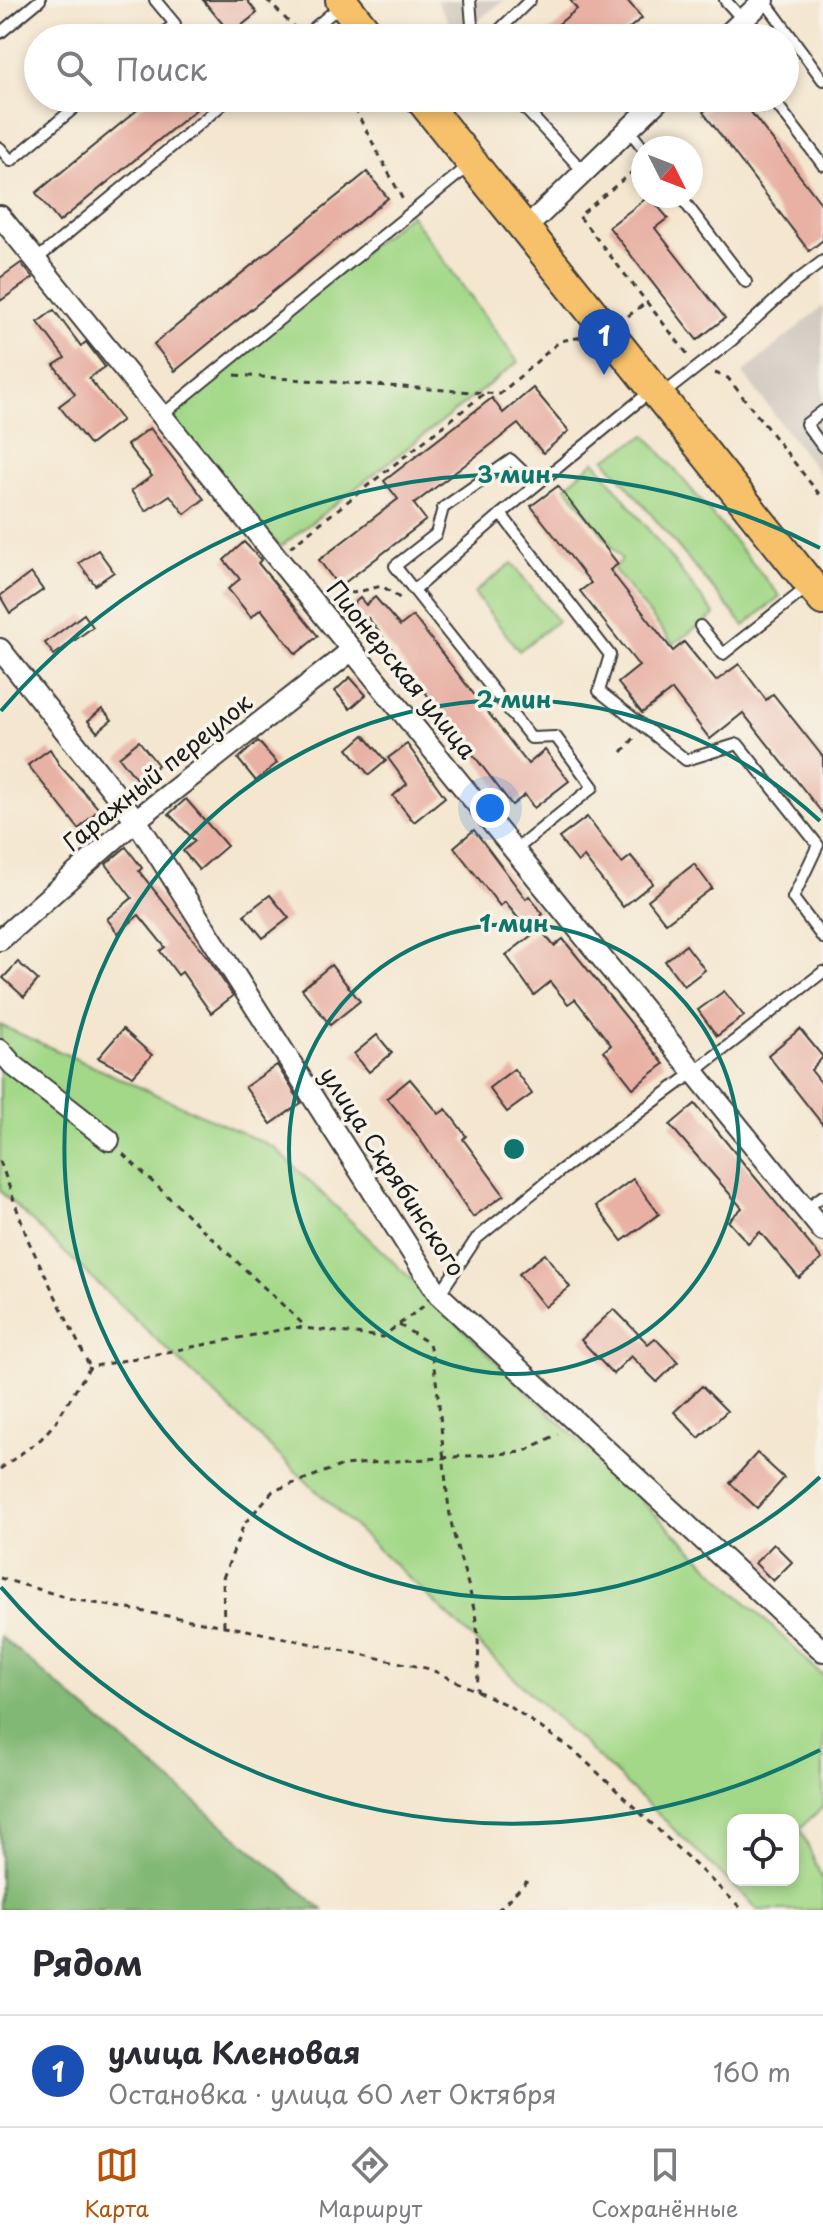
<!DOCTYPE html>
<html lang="ru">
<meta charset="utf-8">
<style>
body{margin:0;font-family:"Playpen Sans",sans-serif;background:#f7f7f7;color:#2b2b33}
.controls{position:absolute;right:24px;bottom:24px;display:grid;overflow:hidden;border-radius:16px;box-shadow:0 4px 12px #0003}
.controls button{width:72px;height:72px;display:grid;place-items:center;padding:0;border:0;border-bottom:2px solid #e1e1e2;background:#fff;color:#2b2b33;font:40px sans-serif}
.compass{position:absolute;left:631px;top:136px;width:72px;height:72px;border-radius:50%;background:#fff;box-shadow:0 4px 12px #0003;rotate:132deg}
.you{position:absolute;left:490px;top:808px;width:28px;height:28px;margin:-20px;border:6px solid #fff;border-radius:50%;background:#1a73e8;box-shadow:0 0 0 12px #1a73e833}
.badge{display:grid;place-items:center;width:52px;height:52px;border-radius:50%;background:#b45309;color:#fff;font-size:26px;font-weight:700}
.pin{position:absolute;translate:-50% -66px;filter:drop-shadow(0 2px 4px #0008)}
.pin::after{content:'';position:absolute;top:42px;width:28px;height:24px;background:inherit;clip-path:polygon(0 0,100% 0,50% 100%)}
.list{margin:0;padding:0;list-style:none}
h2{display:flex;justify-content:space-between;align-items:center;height:104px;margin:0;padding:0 32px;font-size:34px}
h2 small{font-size:26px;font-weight:400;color:#7c7c81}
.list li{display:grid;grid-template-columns:52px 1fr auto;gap:24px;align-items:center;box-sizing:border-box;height:112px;padding:0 32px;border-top:2px solid #e1e1e2}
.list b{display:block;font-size:30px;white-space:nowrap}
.list p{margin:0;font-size:26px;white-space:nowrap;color:#7c7c81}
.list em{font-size:26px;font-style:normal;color:#7c7c81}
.icon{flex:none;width:44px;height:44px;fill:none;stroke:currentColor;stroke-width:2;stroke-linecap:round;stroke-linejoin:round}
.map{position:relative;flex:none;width:823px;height:1910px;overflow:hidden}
.search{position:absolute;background:#fff;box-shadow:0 4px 12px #0003;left:24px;right:24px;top:24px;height:88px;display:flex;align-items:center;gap:20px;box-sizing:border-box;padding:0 28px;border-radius:44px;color:#7c7c81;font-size:30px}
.sheet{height:216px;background:#fff}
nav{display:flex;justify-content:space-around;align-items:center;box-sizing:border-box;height:112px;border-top:2px solid #e1e1e2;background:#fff;font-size:22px;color:#7c7c81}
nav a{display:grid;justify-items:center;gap:4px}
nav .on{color:#b45309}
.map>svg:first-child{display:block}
</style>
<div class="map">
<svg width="823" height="1910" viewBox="0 0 823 1910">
<rect width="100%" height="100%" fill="#f7f3e8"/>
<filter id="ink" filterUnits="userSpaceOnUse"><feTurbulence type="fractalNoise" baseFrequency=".0125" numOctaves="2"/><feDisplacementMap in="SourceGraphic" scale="16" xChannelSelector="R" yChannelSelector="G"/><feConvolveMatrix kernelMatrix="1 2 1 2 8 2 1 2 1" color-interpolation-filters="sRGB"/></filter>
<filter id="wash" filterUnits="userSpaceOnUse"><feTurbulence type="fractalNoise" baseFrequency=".006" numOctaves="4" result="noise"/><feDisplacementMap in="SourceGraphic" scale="32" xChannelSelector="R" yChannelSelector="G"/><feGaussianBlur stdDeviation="1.8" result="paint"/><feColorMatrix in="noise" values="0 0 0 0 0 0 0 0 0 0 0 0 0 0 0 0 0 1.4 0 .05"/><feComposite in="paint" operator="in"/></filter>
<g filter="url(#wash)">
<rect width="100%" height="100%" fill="#f4e6cf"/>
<g fill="#ccc2b9">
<polygon points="436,0 504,0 458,37"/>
<polygon points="823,306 823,479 743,373"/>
</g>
<g fill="#a3d888" stroke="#607a52" stroke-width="2" fill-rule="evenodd">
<polygon points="410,214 518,362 280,547 162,415"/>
<polygon points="646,435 780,596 744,626 605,459"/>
<polygon points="595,461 715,615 673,644 613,568 622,560 566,486"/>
<polygon points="512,563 557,621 519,651 474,593"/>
<path d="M0,1025L274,1147L823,1676V1807L800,1828L823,1881V1910H759L0,1191ZM733,1820H793V1880H733Z"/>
</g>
<polygon fill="#82b874" stroke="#4f6a48" stroke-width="2" points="0,1636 323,1910 0,1910"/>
<g id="blocks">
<g fill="#e8b1a4">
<polygon points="203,0 247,0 257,13 231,34"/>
<polygon points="570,0 627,0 642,18 617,38 541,38 577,9"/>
<polygon points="152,98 210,98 59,222 36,193"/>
<polygon points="722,98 740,98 823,206 823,240 809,251 703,112"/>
<polygon points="367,172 388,198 175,371 154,344"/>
<polygon points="649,196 668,218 655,228 725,318 697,340 609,227"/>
<polygon points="21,263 33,278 0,301 0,278"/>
<polygon points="54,310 81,346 86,342 105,367 89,378 122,420 90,445 59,406 75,394 54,365 65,358 38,322"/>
<polygon points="533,388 569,431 543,453 518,424 414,504 426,520 339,587 319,560 398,499 384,481 492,398 503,413"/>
<polygon points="150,428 204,499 185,514 170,495 146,511 131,491 152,476 127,445"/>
<polygon points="558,486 618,564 610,570 673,651 684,642 716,681 739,664 766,700 773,694 823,757 823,814 743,713 710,739 672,690 642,713 618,683 639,666 580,591 591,583 531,506"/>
<polygon points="244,542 261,560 258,563 318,636 296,654 261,609 251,617 228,589 240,579 224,560"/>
<polygon points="98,550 114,572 95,585 79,563"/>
<polygon points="31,573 43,590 10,613 0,596"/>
<polygon points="375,597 400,626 413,616 528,764 545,750 569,781 534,808 525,795 512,805 368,618 357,627 344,612 360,598 366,605"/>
<polygon points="84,614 93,627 54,655 45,643"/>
<polygon points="350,677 366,695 350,709 335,691"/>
<polygon points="102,709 112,720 97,732 88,721"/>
<polygon points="364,735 386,761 369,775 348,749"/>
<polygon points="139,741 158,765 138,781 119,757"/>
<polygon points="258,741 277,763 256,781 238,759"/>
<polygon points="407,744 445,797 414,822 393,796 407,784 388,758"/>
<polygon points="50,749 60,766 99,809 79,829 28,765"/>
<polygon points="186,799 227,846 199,870 183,851 195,841 169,814"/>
<polygon points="587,817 622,863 631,856 653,883 623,907 584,857 578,862 559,838"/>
<polygon points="474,830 526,899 529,896 543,914 526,928 505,902 500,906 454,847"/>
<polygon points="126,847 142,868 139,871 211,962 233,996 211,1013 182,972 178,975 160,951 165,947 139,915 118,933 107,919 132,898 106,864"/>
<polygon points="694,864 712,888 666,923 648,900"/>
<polygon points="270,895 289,918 263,938 244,915"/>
<polygon points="540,929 554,946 563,939 664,1064 633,1088 604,1051 611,1045 575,999 568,1004 550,982 534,995 506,955"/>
<polygon points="686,945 705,970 684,986 665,961"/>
<polygon points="18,962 38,980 24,997 3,978"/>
<polygon points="331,965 360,1001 330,1025 302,989"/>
<polygon points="724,991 744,1016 717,1036 698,1010"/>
<polygon points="123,1029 152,1055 133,1076 98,1058"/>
<polygon points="800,1029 823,1057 811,1070 823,1085 823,1125 768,1055"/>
<polygon points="377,1035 392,1053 369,1072 354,1054"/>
<polygon points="277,1065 301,1103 271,1124 245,1087"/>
<polygon points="514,1069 532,1094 507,1112 489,1088"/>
<polygon points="410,1079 439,1114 446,1109 466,1136 463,1139 504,1195 473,1217 415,1132 387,1098"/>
<polygon points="695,1104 822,1259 799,1278 760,1232 748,1243 728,1221 742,1208 670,1125"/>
<polygon points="633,1179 659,1214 622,1241 596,1206"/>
<polygon points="545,1254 570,1287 545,1307 519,1274"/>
<polygon points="614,1309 648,1344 655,1338 678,1362 657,1382 631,1356 613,1374 581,1340"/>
<polygon points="702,1386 727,1411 699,1438 674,1412"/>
<polygon points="757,1453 784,1478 757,1508 730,1483"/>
<polygon points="774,1544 792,1562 773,1581 755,1563"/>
</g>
</g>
</g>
<g filter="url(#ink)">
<use href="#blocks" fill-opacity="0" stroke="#3c3a37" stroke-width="2"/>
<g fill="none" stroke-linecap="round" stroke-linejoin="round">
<defs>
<g id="service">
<polyline points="155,0 175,24 157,38"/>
<polyline points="470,0 473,38"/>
<polyline points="725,0 743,20"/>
<polyline points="764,0 823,80"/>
<polyline points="0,33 40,0"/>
<polyline points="302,38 340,6"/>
<polyline points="491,38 530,0"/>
<polyline points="515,98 584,172"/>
<polyline points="772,98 823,165"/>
<polyline points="629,130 643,148"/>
<polyline points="0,148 11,161 86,98"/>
<polyline points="680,196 746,282"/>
<polyline points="36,260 230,98"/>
<polyline points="651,391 501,514 610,655 599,691 686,760 738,744 818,845 793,898 823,938"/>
<polyline points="662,395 731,341 794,283 823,261"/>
<polyline points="823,411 806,424 823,447"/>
<polyline points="162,415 471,164"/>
<polyline points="414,590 501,514"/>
<polyline points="700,626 723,654 809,586"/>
<polyline points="514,851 593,787 556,737 531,738 395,566 436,534 443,508 511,460 536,484"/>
<polyline points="805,1209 823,1196"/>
<polyline points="439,1295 476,1239 561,1170 693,1073 823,972"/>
</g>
<g id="minor">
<polyline points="724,38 764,0"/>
<polyline points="0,216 823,1231"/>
<polyline points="525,229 661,98"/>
<polyline points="0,649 136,820 439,1295 823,1651"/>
<polyline points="0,940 136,820 352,650"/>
<polyline points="0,1050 13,1065 109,1140"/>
</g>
<g id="primary">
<polyline points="341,0 371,38"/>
<polyline points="420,98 823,600"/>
</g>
</defs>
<use href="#service" stroke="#3c3a37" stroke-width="14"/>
<use href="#minor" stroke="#3c3a37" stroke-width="24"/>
<use href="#primary" stroke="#3c3a37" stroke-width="34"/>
<g stroke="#3c3a37" stroke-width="3" stroke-dasharray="6 6" stroke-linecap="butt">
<polyline points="267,0 294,27"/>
<polyline points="349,98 403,200"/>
<polyline points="643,163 579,216 689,356"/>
<polyline points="628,316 647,302"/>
<polyline points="715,373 728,378 823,499"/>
<polyline points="235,375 500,394 560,341 582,337"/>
<polyline points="290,547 485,393"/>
<polyline points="327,586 353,593 382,586 401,599"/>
<polyline points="622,752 635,737"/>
<polyline points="123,1154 306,1327"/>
<polyline points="0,1161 28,1240 90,1367"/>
<path d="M399,1325L429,1343C443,1401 441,1462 451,1521C456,1549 467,1576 473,1605C480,1632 479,1663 477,1691"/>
<polyline points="0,1469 41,1439 55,1423 90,1367 295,1327 382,1337 425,1305"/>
<polyline points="0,1578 72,1599 247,1630 430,1669 511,1707 577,1753 743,1910"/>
<polyline points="224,1626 223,1578 244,1524 273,1491 343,1465 523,1452 558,1434"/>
<polyline points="498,1910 527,1881"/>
</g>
<use href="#service" stroke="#fff" stroke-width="10"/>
<use href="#minor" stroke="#fff" stroke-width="20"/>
<use href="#primary" stroke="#f6c16b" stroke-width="30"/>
</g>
</g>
<g fill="none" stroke="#0f766e" stroke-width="4">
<circle cx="514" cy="1149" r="225"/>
<path d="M820 1477A449 449 0 1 1 820 821"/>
<path d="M820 1750A674 674 0 0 1 1 1587M1 711A674 674 0 0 1 820 548"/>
</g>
<g text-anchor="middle" stroke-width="7" stroke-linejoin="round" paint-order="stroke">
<g font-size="24" fill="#1c1c1c" stroke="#f7f3e8">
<text transform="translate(401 670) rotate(51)" y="8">Пионерская улица</text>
<text transform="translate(158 773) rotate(-39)" y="8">Гаражный переулок</text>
<text transform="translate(392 1172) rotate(57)" y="8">улица Скрябинского</text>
</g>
</g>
<circle cx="514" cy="1149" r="12" fill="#0f766e" stroke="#f7f3e8" stroke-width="4"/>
<g font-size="24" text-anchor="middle" font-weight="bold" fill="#0f766e" stroke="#f7f3e8" stroke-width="7" stroke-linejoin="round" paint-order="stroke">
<text x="514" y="483">3 мин</text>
<text x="514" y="708">2 мин</text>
<text x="514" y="932">1 мин</text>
</g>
</svg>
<div class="controls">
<button><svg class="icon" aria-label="locate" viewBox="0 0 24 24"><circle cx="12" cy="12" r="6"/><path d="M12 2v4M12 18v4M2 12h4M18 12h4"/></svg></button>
</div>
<svg class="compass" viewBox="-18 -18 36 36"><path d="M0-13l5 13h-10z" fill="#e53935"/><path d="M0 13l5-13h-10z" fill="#7c7c81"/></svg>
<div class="you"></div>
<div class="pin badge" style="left:604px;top:375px;background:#1a4fb4">1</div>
<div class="search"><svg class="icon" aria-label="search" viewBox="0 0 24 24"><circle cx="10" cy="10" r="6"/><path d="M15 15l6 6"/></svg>Поиск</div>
</div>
<section class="sheet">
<h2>Рядом<small></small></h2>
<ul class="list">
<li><span class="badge" style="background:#1a4fb4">1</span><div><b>улица Кленовая</b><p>Остановка · улица 60 лет Октября</p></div><em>160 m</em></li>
</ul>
</section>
<nav>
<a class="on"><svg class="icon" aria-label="map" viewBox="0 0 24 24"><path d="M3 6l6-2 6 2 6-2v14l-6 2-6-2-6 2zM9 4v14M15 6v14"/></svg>Карта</a>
<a><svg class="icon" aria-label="directions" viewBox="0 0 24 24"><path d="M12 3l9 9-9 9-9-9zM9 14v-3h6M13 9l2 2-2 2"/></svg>Маршрут</a>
<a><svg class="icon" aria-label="saved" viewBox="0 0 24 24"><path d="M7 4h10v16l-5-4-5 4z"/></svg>Сохранённые</a>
</nav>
